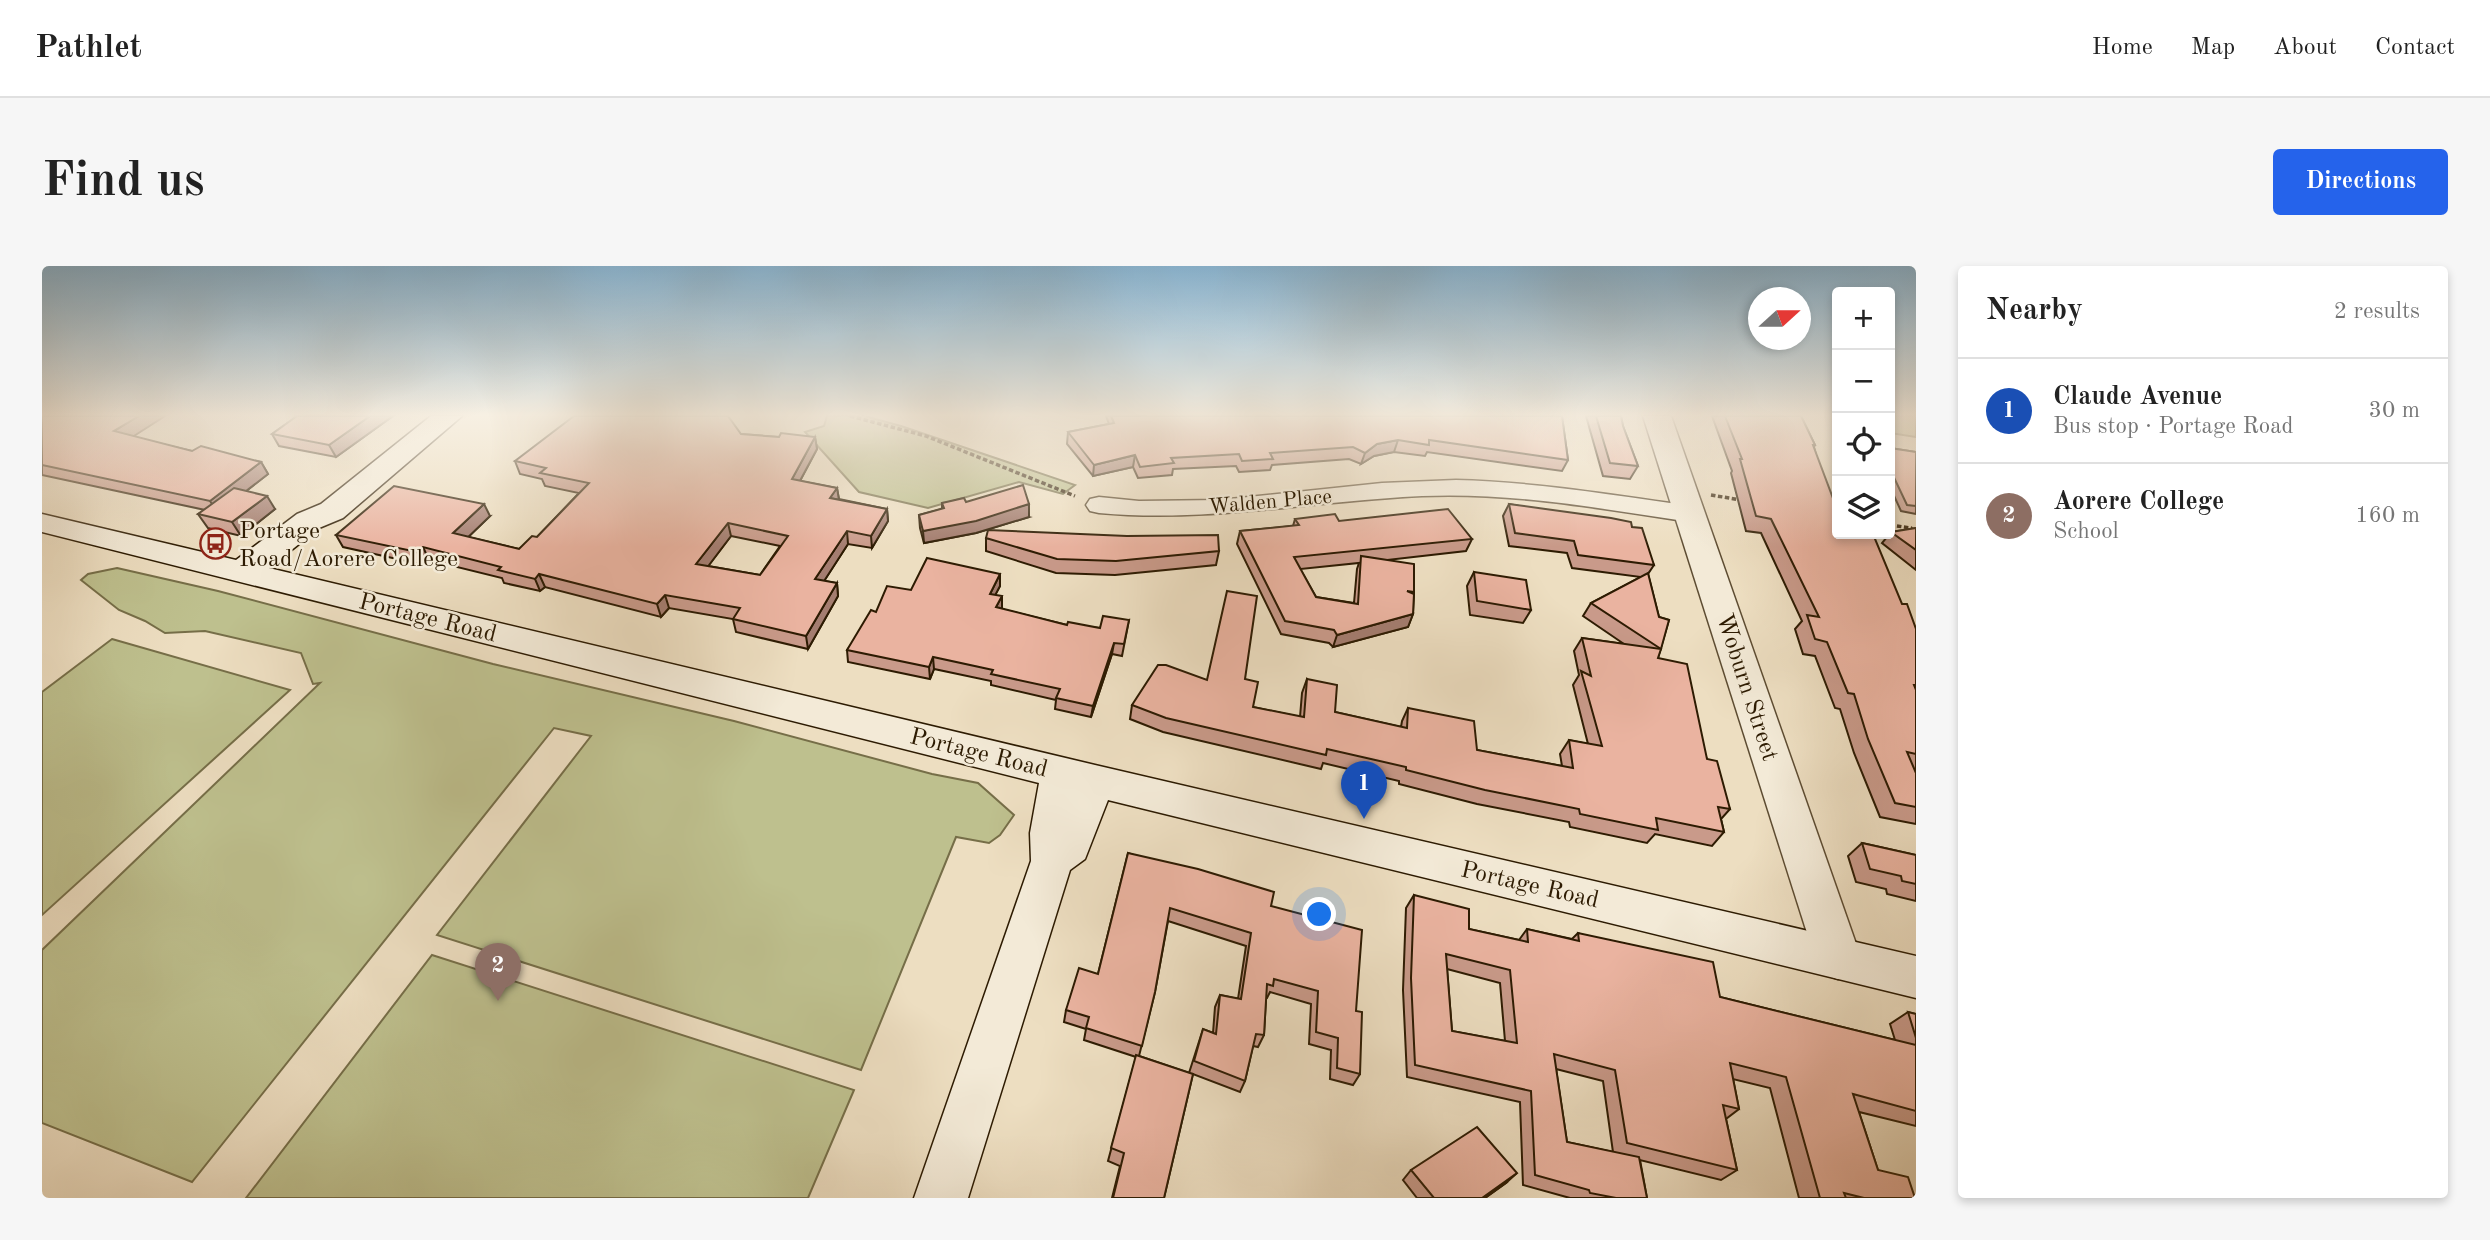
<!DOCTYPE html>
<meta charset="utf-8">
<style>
body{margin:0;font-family:"Old Standard TT",serif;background:#f6f6f6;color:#222}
.controls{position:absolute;right:21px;top:21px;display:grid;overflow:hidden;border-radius:7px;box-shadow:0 4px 10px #0003}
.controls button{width:63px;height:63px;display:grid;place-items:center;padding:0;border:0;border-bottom:2px solid #e0e0e0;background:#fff;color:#222;font:35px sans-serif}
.compass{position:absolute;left:1706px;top:21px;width:63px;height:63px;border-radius:50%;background:#fff;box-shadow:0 4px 10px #0003;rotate:69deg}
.you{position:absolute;left:1278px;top:649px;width:24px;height:24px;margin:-18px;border:5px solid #fff;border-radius:50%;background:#1a73e8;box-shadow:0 0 0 10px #1a73e833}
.badge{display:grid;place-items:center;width:46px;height:46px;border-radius:50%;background:#2563eb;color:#fff;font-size:23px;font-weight:700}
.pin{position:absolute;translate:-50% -58px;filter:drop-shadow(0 2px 4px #0008)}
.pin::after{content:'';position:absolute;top:37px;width:24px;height:21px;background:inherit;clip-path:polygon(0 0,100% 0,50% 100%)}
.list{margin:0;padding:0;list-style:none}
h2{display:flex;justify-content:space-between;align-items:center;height:91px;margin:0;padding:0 28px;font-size:30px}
h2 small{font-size:23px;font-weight:400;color:#767676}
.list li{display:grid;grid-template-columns:46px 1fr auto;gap:21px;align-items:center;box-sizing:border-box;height:105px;padding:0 28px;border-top:2px solid #e0e0e0}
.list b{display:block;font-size:26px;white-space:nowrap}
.list p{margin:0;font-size:23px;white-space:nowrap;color:#767676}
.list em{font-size:23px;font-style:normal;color:#767676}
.icon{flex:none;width:38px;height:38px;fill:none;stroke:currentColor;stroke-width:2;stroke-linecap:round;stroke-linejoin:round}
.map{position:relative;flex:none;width:1874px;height:932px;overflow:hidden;border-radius:7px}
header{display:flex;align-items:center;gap:42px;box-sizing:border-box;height:98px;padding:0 35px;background:#fff;border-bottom:2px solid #e0e0e0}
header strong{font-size:33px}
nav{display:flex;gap:38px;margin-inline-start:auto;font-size:24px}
.intro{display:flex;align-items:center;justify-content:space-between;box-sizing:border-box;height:168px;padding:0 42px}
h1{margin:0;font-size:49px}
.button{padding:18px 32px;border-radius:7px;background:#2563eb;color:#fff;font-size:24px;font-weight:700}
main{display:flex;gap:42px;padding:0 42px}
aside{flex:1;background:#fff;border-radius:7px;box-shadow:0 4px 10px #0003}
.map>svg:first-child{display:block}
</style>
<header>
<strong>Pathlet</strong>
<nav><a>Home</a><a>Map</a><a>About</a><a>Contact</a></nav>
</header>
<div class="intro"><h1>Find us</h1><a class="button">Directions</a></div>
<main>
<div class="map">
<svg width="1874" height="932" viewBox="0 0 1874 932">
<rect width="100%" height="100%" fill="#eddec1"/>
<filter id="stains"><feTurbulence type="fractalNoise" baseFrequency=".00286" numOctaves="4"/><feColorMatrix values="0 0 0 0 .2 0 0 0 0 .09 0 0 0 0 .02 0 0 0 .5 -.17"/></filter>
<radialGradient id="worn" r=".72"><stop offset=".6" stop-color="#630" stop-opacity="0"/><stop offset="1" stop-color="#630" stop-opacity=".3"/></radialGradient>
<g fill="#bec08e" stroke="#766e48" stroke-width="2">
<polygon points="785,150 822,150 859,160 1033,219 1021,228 977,216 886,242 817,226 763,166 782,160"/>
<polygon points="1848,150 1874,150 1874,171 1848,167"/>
<polygon points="75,302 176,325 451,398 692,455 890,508 936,517 972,549 958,569 947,577 914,571 819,804 395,669 549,470 512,462 150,916 0,857 0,684 278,417 271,418 259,387 163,365 123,367 103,355 77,344 39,314 46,308"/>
<polygon points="70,373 248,424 0,649 0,426"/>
<polygon points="390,689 812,824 766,932 204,932"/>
</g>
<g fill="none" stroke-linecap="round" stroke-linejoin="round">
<defs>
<path id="minor" d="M1414,214C1493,216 1571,229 1649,240L1658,242L1662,248L1658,254L1649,256C1560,243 1470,226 1380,230C1271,235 1166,257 1057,247L1048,245L1044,239L1048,233L1057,231L1097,235L1178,234L1340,217Z"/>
<polygon id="tertiary" points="1601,150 1629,150 1819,692 1812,707 1796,713 1780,707 1773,692"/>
<polygon id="secondary" points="389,150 420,150 301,252 277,262 227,302 1053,499 1874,690 1874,732 1066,534 1043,593 1028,604 926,932 872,932 989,595 988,567 997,517 0,266 0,248 194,294 255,248 279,238"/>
</defs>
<use href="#minor" stroke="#5d4c32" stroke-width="3"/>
<use href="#tertiary" stroke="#5d4c32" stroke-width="3"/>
<use href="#secondary" stroke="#2d1b02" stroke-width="3"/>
<g stroke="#2d1b02" stroke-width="3.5" stroke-dasharray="4.5 2.5" stroke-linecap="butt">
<polyline points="808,150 884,170 1033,230"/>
<polyline points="1669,229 1699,234"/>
<polyline points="1848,259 1869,262 1874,271"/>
</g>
<use href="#minor" fill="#f3ead7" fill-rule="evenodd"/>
<use href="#tertiary" fill="#f3ead7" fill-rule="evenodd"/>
<use href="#secondary" fill="#f3ead7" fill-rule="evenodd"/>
</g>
<g fill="#c99a8a" stroke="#2d1b02" stroke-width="2" fill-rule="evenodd">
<polygon points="0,150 150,185 219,196 226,208 204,225 233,243 199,270 166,262 156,248 163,244 0,209"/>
<polygon points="252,150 351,150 294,191 237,180 230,168 254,151"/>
<polygon points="1064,150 1520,150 1526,194 1520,205 1385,186 1383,190 1352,186 1332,190 1319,198 1307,193 1230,199 1228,204 1197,206 1194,200 1131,203 1130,209 1096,212 1091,201 1051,210 1025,178 1026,166 1067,158"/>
<polygon points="1544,150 1579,150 1581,160 1596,200 1588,213 1561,210"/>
<polygon points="1670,150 1759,150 1773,179 1772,181 1795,268 1860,338 1874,363 1874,558 1838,551 1812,487 1798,443 1793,442 1773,390 1761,388 1753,363 1760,355 1719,267 1704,265 1689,207 1690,205"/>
<path d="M699,168L737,171H773L775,183L758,215L795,222L797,233L845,243L846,255L830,282L806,278L782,315L795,317L796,330L766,383L694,366L691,353L627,342L619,351L503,321L498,325L462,317L460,312L387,294L382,299L301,281L294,269L448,250L426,271L477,283L495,271L537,227L503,220L500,213L478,208L473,195ZM689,270L738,280L718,309L666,300Z"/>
<polygon points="1848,182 1874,186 1874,248 1859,245 1848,221"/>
<polygon points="924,236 987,251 934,267 882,277 878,262 877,249 900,243 900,237"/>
<polygon points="1467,238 1590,261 1612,299 1606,308 1617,351 1627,354 1616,392 1665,493 1688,543 1679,553 1682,566 1670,580 1613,568 1605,577 1528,561 1527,556 1435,538 1357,518 1357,515 1281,497 1279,503 1121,466 1088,453 1090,439 1203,413 1211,441 1258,451 1260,427 1265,413 1293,446 1359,461 1360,455 1366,442 1435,484 1520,500 1518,488 1527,474 1546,478 1531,419 1537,409 1532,385 1540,372 1582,378 1541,350 1549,337 1599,311 1530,302 1525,287 1467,280 1461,250"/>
<path d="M1253,253L1297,255L1430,273L1424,285L1345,294L1372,326L1371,348L1366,361L1291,381L1287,377L1239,368L1195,278L1198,265L1251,260ZM1317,297L1315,303L1312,337L1274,331L1258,303Z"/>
<polygon points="1874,262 1874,304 1840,277 1849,266"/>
<polygon points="944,272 1177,285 1174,299 1073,309 1014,307 944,285"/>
<polygon points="1432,306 1489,344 1481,357 1428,349 1425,320"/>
<polygon points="958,308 958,320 953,329 959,343 1025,359 1058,362 1087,354 1080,390 1070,388 1049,451 1013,443 1014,434 949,419 949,415 892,403 888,413 806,396 805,384 834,346 869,324"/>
<polygon points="1820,577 1874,589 1874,635 1845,628 1844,623 1814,616 1806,590"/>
<path d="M1086,587L1229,640L1314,745L1318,808L1311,819L1288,813L1289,784L1267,778L1269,738L1228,726L1225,732H1224L1222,769L1216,781L1211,780L1203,815L1198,826L1151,808L1122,932H1070L1078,900L1066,895L1094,791L1042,774L1044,763L1022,756L1024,744L1056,708ZM1126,655L1204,680L1196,733L1178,729L1173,741L1171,767L1161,763L1147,807L1097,790L1113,726Z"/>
<path d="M1372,629L1427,663L1477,674L1485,663L1530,673L1536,667L1678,731L1853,774L1848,758L1866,746L1874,748V860L1817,846L1836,904L1873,932H1757L1728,822L1691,813L1697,843L1684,853L1695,904L1679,914L1598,894L1605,932H1528L1481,919L1478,836L1365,811L1361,724L1364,642ZM1405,703L1458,717L1463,775L1410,765ZM1514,803L1561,815L1571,886L1525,876Z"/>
<polygon points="1369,904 1464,917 1443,932 1375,932 1361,914"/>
</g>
<g fill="#a47d70" stroke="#2d1b02" stroke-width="2">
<polygon points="97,150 123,150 81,177 72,165"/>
<polygon points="328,150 351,150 294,191 287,179"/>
<polygon points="773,171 775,183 752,226 750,213"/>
<polygon points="1356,174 1352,186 1332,190 1319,198 1323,187 1335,178"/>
<polygon points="1093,189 1091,201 1051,210 1052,199"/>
<polygon points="219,196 226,208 176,247 168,235"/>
<polygon points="795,222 797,234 788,232"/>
<polygon points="225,230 233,243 199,270 190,256"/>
<polygon points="442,238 448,250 417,280 411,267"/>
<polygon points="987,238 987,251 934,267 882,277 881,265"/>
<polygon points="845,243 846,255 830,282 829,270"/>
<polygon points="686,257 689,270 658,311 654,298"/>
<polygon points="805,265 806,278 775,326 773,313"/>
<polygon points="381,281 387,294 382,299 375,286"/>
<polygon points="497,308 503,321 498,325 493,313"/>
<polygon points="958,308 958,320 948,339 948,328"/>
<polygon points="795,317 796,330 766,383 764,370"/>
<polygon points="623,329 627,342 619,351 615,338"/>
<polygon points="960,330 960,342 954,353 954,341"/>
<polygon points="1371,348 1366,361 1291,381 1295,369"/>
<polygon points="1072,377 1070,388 1049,451 1051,440"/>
<polygon points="891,391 892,403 888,413 887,401"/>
<polygon points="1475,907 1464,917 1443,932 1440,932"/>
</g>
<g fill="#eab3a0" stroke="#2d1b02" stroke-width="2" fill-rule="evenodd">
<polygon points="0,150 97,150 72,165 150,185 159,180 219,196 168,235 0,199"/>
<polygon points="255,150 328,150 287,179 230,168"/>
<path d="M532,150H686L699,168L737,171L739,167L773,171L750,213L795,222L788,232L845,243L829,270L805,265L773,313L795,317L764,370L691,353L698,342L623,329L615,338L497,308L493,313L456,304L459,301L381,281L375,286L294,269L352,220L442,238L411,267L477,283L490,270L495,271L547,217L498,207L504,202L473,195ZM686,257L746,270L718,309L654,298Z"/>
<polygon points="1069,150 1520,150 1526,194 1387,174 1387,179 1356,174 1335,178 1323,187 1311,181 1228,187 1231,193 1200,195 1197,188 1129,192 1132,197 1098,201 1093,189 1052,199 1026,166 1072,157"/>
<polygon points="1554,150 1579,150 1581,160 1596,200 1568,197"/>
<polygon points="1683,150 1759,150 1773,179 1771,179 1795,243 1795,268 1805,268 1805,269 1831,268 1860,338 1865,338 1874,363 1874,419 1872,419 1874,424 1874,488 1865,486 1874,507 1874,541 1853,537 1826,473 1812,428 1806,427 1785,376 1773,373 1765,349 1777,351 1729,253 1714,250 1698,193 1700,193"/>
<polygon points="1848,182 1874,186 1874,240 1865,239 1848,203"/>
<polygon points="981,219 987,238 934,255 881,265 877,249 902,242 900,237 922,232 924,236"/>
<polygon points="192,222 225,230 190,256 156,248"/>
<polygon points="1467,238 1569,252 1589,256 1590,261 1600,262 1612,299 1536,289 1532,275 1473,267"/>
<polygon points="1406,243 1430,273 1252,291 1274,331 1316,338 1319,290 1372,298 1372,326 1365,325 1372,328 1371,348 1295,369 1292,364 1243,355 1198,265 1257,259 1253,253 1293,248 1297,255"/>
<polygon points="1874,262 1874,284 1849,266"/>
<polygon points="946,264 1085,270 1176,269 1177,285 1074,295 1015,293 944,272"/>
<polygon points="885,292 958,308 948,328 960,330 954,341 1025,359 1026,356 1058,362 1061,350 1087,354 1082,378 1072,377 1051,440 1014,432 1018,423 949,408 951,404 891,391 887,401 805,384 829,344 834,346 845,320 869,324"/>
<polygon points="1432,306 1484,314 1489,344 1435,335"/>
<polygon points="1606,307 1617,351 1627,354 1619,383 1549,337"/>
<polygon points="1185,325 1215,330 1203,413 1216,416 1211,441 1262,451 1265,413 1295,419 1293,446 1365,462 1366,442 1432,455 1435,484 1531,502 1527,474 1560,480 1539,405 1549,410 1540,372 1619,383 1616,392 1645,398 1665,493 1675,495 1688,543 1676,541 1682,566 1614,552 1616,564 1538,548 1537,543 1443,524 1364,504 1364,501 1285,483 1284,489 1124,452 1090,439 1116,399 1124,399 1165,414"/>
<polygon points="1820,577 1874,589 1874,618 1860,615 1859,610 1828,603"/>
<polygon points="1086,587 1156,603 1232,626 1229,640 1320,664 1314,745 1320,746 1318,808 1295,802 1296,772 1274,766 1276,725 1232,713 1231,720 1225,718 1222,769 1214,768 1203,815 1152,795 1161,763 1174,768 1178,729 1199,733 1209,667 1128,642 1113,726 1100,780 1044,762 1047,751 1024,744 1037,702 1056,708"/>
<path d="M1372,629L1427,643V663L1486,676L1485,663L1537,675L1536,667L1671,696L1678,731L1874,779V845L1811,828L1836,904L1866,911L1873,932H1822L1802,927L1804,932H1778L1744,811L1688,797L1697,843L1681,839L1695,904L1585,877L1573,804L1512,788L1525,876L1597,891L1605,932H1574L1548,927L1547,924L1493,909L1489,825L1373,799L1369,712ZM1404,688L1468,704L1475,777L1410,765Z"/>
<polygon points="1866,746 1874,748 1874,772"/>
<polygon points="1094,789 1151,808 1122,932 1071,932 1082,887 1069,882"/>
<polygon points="1435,861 1475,907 1440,932 1392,932 1369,904"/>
</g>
<linearGradient id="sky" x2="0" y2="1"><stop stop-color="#89b7d6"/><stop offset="0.53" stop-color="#f7f0e3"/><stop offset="1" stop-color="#f7f0e3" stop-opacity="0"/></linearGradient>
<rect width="1874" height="281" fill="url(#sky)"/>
<defs>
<symbol id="bus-ring" viewBox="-11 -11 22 22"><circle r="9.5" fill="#f3ead7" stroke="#8f2418" stroke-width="1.5"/><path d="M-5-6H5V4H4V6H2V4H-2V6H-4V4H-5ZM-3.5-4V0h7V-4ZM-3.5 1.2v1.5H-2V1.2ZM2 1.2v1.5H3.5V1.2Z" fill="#8f2418"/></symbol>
</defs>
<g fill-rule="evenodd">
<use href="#bus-ring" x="156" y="260" width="35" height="35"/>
</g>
<g text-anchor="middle" stroke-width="5" stroke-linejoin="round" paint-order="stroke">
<g font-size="21" fill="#2d1b02" stroke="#f3ead7">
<text transform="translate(1228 235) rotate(-5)" y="7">Walden Place</text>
</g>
<g font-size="24" fill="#2d1b02" stroke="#f3ead7" text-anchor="start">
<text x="197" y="272">Portage<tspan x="197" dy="28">Road/Aorere College</tspan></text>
</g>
<g font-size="24" fill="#2d1b02" stroke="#f3ead7">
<text transform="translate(386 351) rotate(14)" y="8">Portage Road</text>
<text transform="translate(1706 421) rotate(72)" y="8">Woburn Street</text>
<text transform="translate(937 486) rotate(14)" y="8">Portage Road</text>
<text transform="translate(1488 618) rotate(13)" y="8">Portage Road</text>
</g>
</g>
<rect width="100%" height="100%" filter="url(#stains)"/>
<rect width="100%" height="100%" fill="url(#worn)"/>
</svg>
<div class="controls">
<button>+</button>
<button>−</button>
<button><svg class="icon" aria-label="locate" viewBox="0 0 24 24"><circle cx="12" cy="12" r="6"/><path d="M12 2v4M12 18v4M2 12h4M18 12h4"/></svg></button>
<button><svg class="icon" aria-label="layers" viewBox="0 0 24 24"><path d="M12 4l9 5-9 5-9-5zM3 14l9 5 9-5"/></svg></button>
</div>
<svg class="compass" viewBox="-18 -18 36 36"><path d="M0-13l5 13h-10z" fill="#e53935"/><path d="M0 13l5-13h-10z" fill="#767676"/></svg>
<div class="you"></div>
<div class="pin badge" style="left:1322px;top:553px;background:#1a4fb4">1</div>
<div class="pin badge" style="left:456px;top:735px;background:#8d6e63">2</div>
</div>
<aside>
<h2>Nearby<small>2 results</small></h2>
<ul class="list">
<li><span class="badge" style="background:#1a4fb4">1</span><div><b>Claude Avenue</b><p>Bus stop · Portage Road</p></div><em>30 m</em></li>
<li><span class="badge" style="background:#8d6e63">2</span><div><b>Aorere College</b><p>School</p></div><em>160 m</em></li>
</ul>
</aside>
</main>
